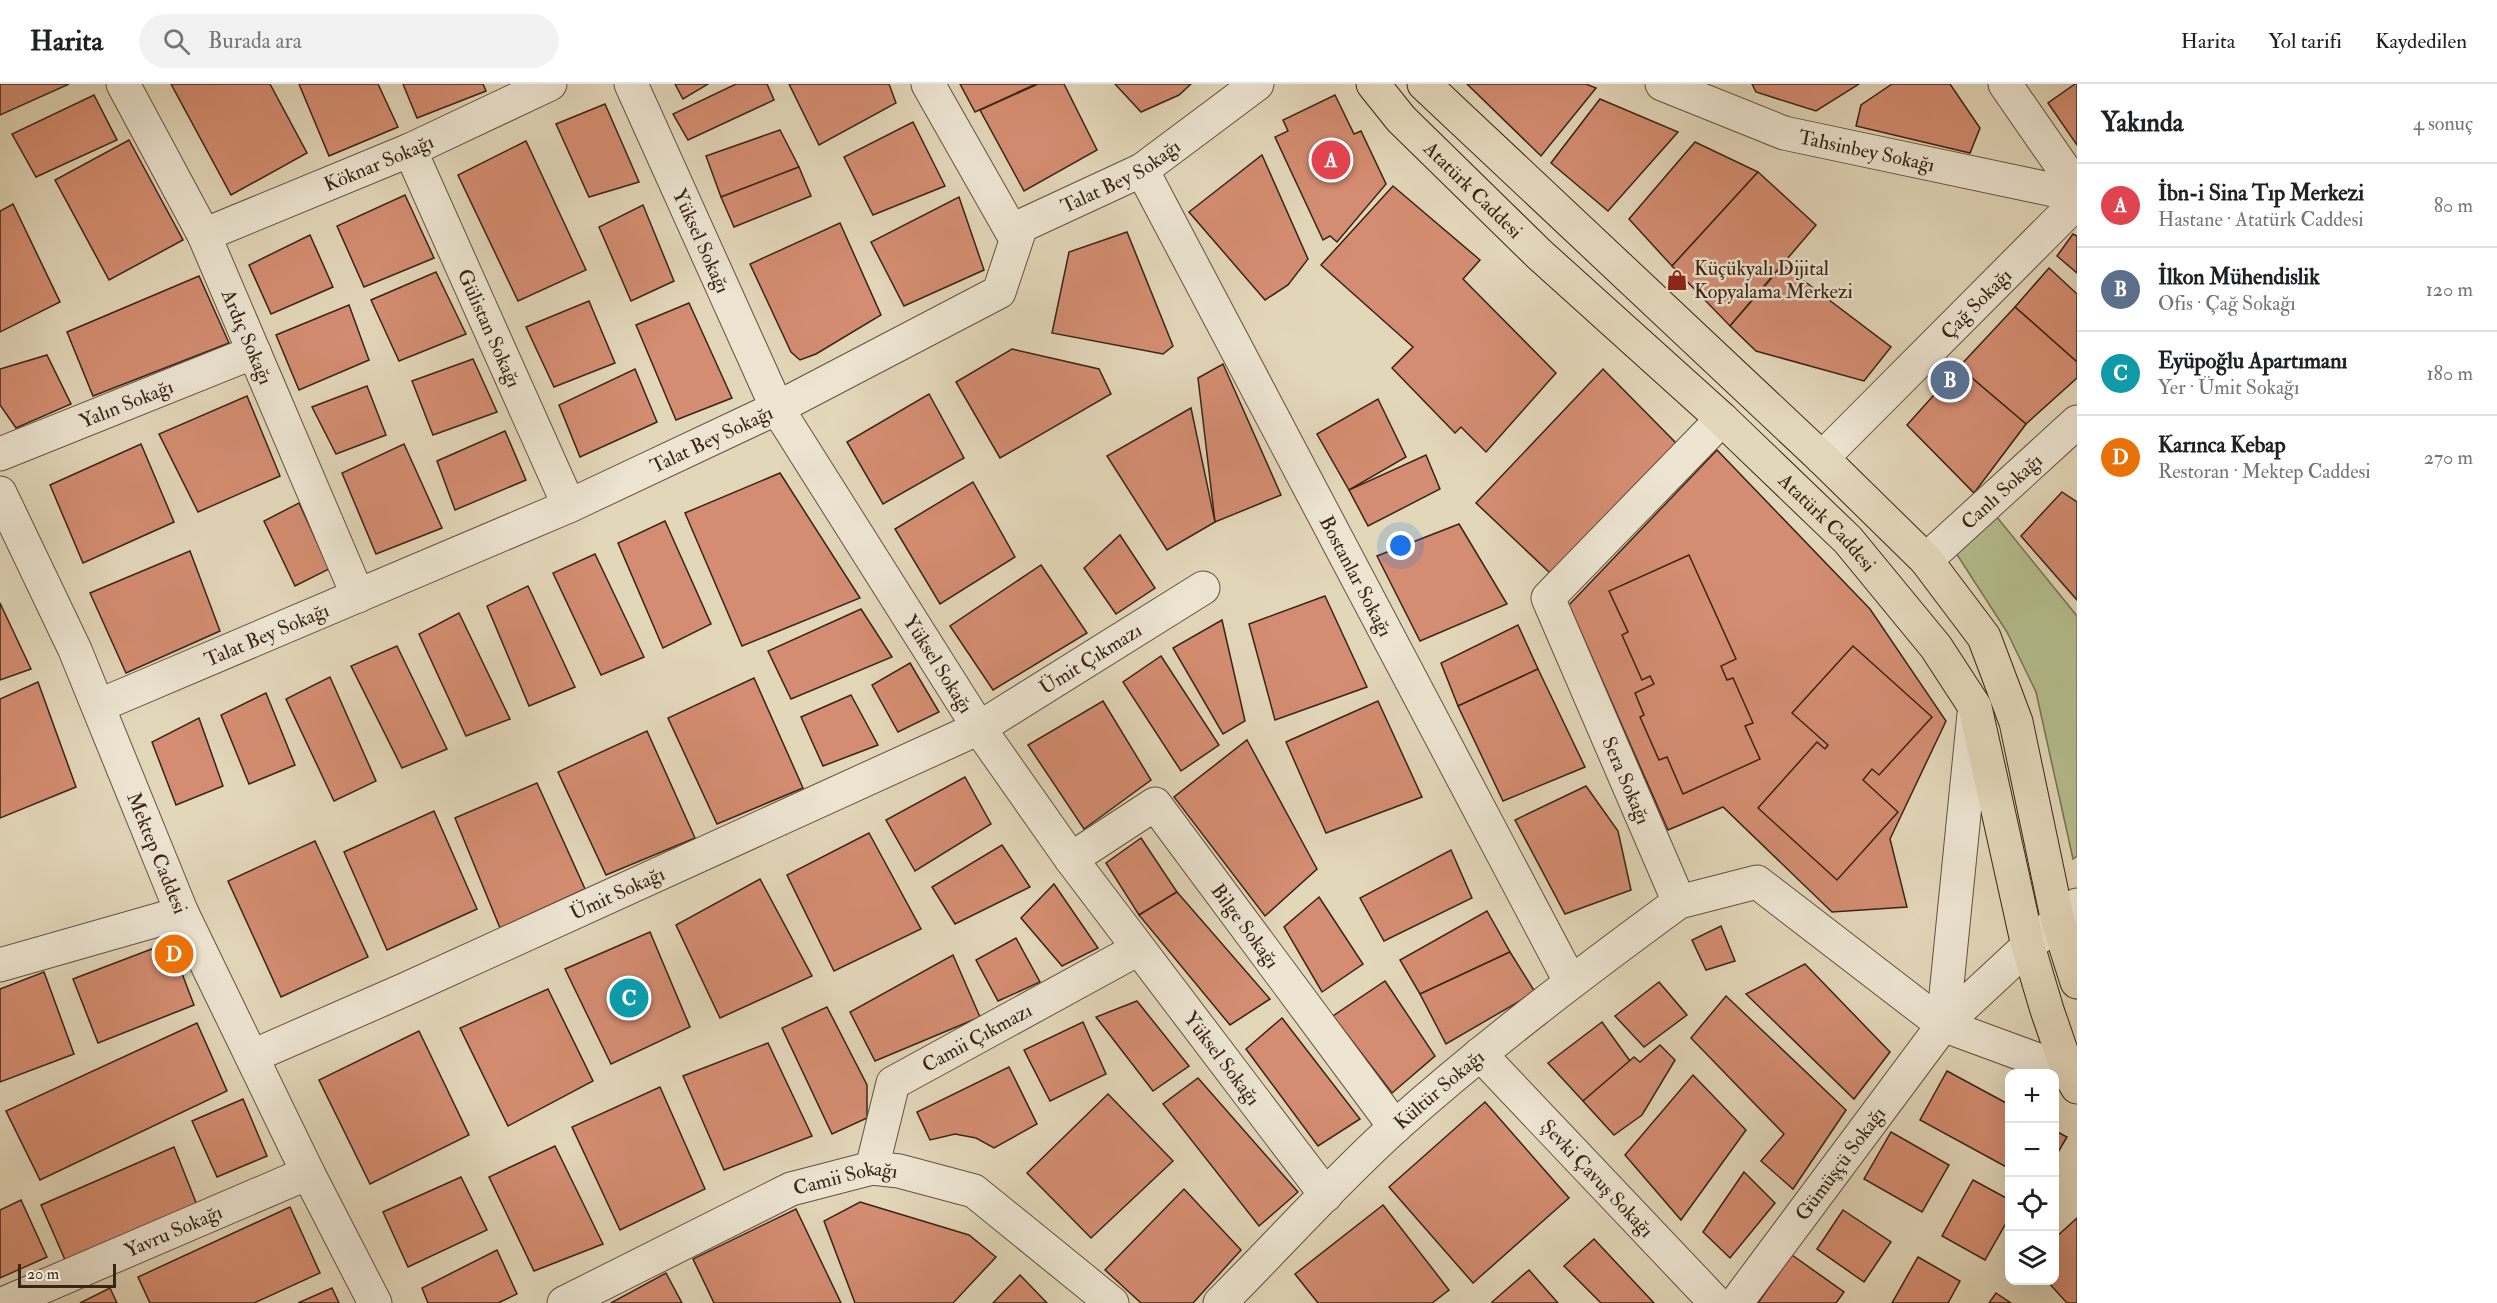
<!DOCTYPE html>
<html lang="tr">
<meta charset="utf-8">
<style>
body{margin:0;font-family:"IM FELL Double Pica",serif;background:#f2f2f2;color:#202124}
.controls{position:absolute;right:18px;bottom:18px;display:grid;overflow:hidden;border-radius:12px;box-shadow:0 6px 24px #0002}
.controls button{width:54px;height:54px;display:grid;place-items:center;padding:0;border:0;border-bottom:2px solid #e0e0e0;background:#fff;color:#202124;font:30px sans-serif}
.scale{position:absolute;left:18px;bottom:15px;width:98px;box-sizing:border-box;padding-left:6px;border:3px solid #392416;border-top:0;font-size:16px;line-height:21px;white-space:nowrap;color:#392416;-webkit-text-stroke:4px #ede5d2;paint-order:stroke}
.you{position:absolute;left:1401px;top:462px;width:21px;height:21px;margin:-15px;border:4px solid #fff;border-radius:50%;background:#1a73e8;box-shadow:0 0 0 9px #1a73e833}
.badge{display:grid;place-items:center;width:39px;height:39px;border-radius:50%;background:#ea580c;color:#fff;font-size:20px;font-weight:700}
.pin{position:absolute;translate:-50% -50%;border:3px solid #fff;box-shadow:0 2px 6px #0006}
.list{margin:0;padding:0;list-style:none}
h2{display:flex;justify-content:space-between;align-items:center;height:78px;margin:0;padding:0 24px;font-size:26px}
h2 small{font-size:20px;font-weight:400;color:#757577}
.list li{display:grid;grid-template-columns:39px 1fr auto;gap:18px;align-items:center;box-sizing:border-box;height:84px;padding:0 24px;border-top:2px solid #e0e0e0}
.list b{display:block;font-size:22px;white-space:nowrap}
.list p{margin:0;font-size:20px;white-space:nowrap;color:#757577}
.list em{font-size:20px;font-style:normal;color:#757577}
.icon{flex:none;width:33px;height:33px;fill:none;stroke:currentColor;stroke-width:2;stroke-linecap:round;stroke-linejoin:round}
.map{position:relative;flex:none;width:2077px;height:1219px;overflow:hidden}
header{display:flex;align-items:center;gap:36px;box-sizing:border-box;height:84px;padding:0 30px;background:#fff;border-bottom:2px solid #e0e0e0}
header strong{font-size:28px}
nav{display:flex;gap:33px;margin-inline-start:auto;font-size:21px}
.search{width:420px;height:54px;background:#f2f2f2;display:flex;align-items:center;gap:15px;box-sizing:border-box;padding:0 21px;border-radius:33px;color:#757577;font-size:22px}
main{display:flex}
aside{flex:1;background:#fff}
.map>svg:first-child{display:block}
</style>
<header>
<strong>Harita</strong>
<div class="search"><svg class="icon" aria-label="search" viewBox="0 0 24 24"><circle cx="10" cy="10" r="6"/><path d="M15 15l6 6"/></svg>Burada ara</div>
<nav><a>Harita</a><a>Yol tarifi</a><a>Kaydedilen</a></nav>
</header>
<main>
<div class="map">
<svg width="2077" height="1219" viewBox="0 0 2077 1219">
<rect width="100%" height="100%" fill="#e3d7ba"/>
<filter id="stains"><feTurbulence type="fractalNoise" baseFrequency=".00333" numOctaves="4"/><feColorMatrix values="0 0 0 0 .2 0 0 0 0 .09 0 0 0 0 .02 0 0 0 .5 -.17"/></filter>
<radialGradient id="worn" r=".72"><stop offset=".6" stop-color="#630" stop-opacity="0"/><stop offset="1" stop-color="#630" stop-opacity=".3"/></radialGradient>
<polygon fill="#b5be8f" stroke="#777152" stroke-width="1.5" points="1992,427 2077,532 2077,772 2073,775 2036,608 2007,548 1956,469"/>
<g fill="#d48d72" stroke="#392416" stroke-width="1.5">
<polygon points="0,0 69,0 0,31"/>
<polygon points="171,0 270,0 307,69 231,111"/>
<polygon points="299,0 378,0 398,43 329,72"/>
<polygon points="403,0 483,0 486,7 417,34"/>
<polygon points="675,0 708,0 683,15"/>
<polygon points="736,0 767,0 774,16 688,56 673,30"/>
<polygon points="789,0 889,0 896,19 819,61"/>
<polygon points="960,0 1036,0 975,28"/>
<polygon points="1038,0 1064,0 1097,66 1024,107 980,26"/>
<polygon points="1115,0 1191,0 1179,11 1141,28"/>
<polygon points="1467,0 1586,0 1596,4 1541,72"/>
<polygon points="1752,0 1859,0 1816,27 1756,8"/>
<polygon points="1892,0 1950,0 1980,44 1970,69 1856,42 1861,21"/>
<polygon points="2075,0 2077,0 2077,61 2048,19"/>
<polygon points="94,11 117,56 36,93 12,50"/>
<polygon points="1335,11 1354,50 1361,47 1386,100 1337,158 1330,152 1323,156 1275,53 1288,47 1283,36"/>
<polygon points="1600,15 1678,48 1608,127 1551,79"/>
<polygon points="605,20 639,98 589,113 556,40"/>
<polygon points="913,38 945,102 873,131 844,73"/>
<polygon points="780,46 799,83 721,113 706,72"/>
<polygon points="129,56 183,156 109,196 55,96"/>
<polygon points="526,57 586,186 518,217 458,91"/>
<polygon points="1695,58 1758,88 1672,182 1629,135"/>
<polygon points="1262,71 1308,175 1288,201 1265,216 1189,128"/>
<polygon points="799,83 811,112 734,143 721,113"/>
<polygon points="1758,88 1816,141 1730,242 1672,182"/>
<polygon points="1393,102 1480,176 1463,195 1556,289 1486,368 1461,343 1455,349 1392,284 1413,263 1321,181"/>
<polygon points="405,111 434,174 364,203 337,142"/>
<polygon points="959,113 984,186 904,222 871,158"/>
<polygon points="13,120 60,218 0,248 0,127"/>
<polygon points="643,121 674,197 631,217 599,143"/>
<polygon points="840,139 881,231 816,270 800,276 791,268 750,180"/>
<polygon points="1127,148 1173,262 1163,270 1052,249 1069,168"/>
<polygon points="2073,150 2077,152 2077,189 2057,172"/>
<polygon points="310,151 333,203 271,230 249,181"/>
<polygon points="1783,181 1891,263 1864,297 1756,267 1730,242"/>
<polygon points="2049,184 2077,210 2077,278 2015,223"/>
<polygon points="436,188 466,250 399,277 371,216"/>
<polygon points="199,192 229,259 93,312 67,248"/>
<polygon points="589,217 615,279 554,303 526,243"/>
<polygon points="689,219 732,314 676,336 636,241"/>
<polygon points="349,221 369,276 299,306 276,251"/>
<polygon points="2015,223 2077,278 2077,294 2026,340 1959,283"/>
<polygon points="1012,265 1099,285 1111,310 1000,374 956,298"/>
<polygon points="47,271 71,320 16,344 0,321 0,285"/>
<polygon points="473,275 497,328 433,351 412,297"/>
<polygon points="1223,280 1281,411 1215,438 1198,294"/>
<polygon points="1959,283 2026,340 1974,409 1907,341"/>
<polygon points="635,285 657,338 580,373 559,321"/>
<polygon points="1603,285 1676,359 1550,489 1476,419"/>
<polygon points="367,302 386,351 336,370 312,323"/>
<polygon points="929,310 964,374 883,420 847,358"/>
<polygon points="247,312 280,392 198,428 159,350"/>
<polygon points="1378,315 1406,373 1349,406 1317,350"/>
<polygon points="1191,324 1215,438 1167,466 1107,372"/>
<polygon points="505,347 526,396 455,426 437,377"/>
<polygon points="141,360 174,438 83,479 50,401"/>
<polygon points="404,360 442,444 376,470 342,389"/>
<polygon points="1717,366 1870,525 1946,637 1890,755 1907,823 1832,828 1723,723 1668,746 1569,521"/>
<polygon points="1426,371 1440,405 1368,442 1349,406"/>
<polygon points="780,389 860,514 742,562 685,429"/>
<polygon points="973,398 1015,473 940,520 895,445"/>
<polygon points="2062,408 2077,418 2077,516 2021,452"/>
<polygon points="299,419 329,485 295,502 264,437"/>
<polygon points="665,437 711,540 663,564 618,459"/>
<polygon points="1459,440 1507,520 1420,557 1377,472"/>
<polygon points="1120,451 1155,504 1116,530 1084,484"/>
<polygon points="190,467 220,547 126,589 90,509"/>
<polygon points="595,470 644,573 601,591 553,489"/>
<polygon points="1689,471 1736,575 1721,582 1727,596 1733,594 1753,639 1745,642 1760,675 1683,710 1667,673 1659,676 1640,633 1644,631 1635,609 1654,600 1650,592 1642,596 1622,551 1628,548 1609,507"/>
<polygon points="1041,481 1087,549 993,606 950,542"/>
<polygon points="528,502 575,603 529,622 487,522"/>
<polygon points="1325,512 1367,603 1275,636 1249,540"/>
<polygon points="0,519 31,585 0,596"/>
<polygon points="861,525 892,573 791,615 768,567"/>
<polygon points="459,529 510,635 466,652 419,550"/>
<polygon points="1222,536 1245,637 1223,650 1173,564"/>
<polygon points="1518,541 1538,585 1458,622 1441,579"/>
<polygon points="397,562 447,665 402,684 351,582"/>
<polygon points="1853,562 1932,633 1879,691 1872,685 1863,696 1898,728 1837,796 1758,724 1817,658 1825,665 1828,661 1792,629"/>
<polygon points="1161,572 1219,661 1181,687 1123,598"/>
<polygon points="910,579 939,628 898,648 872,601"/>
<polygon points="1538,585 1585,683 1503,717 1458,622"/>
<polygon points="330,593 376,697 334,717 286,615"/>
<polygon points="754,594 803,704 717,740 668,634"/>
<polygon points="38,598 76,703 0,734 0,615"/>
<polygon points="266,609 295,681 249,700 221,631"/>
<polygon points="851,611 878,661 823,682 801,633"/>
<polygon points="1103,617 1151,696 1084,745 1028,661"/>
<polygon points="1378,617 1422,713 1326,749 1286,658"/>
<polygon points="199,634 223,702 176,721 152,658"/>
<polygon points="647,647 695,754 606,791 558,688"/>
<polygon points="1247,656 1317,785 1265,832 1174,713"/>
<polygon points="965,693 991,740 915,787 886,736"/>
<polygon points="537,699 585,805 500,844 455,734"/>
<polygon points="1586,702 1618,747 1631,806 1565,830 1515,736"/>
<polygon points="434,727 477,825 387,866 344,768"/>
<polygon points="869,749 921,845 834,887 787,791"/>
<polygon points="1141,754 1177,808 1139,831 1106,779"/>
<polygon points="315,757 368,873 281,913 228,797"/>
<polygon points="1002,761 1030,803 955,840 932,803"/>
<polygon points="1451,766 1472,814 1384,857 1360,814"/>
<polygon points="760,795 812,892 720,934 676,841"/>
<polygon points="1054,800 1098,864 1062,882 1021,834"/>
<polygon points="1177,808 1270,915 1230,941 1139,831"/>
<polygon points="1319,813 1363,880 1322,908 1284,843"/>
<polygon points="1487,827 1510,868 1420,910 1400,876"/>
<polygon points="1721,842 1735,877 1706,886 1692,856"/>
<polygon points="650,848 690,943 611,980 565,885"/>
<polygon points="1016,854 1040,898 998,917 976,876"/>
<polygon points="170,858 194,921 98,959 73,895"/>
<polygon points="1510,868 1535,908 1446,960 1420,910"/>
<polygon points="953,871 980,933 875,977 850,928"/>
<polygon points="1805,880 1890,968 1854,1015 1746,910"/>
<polygon points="44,888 74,970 0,998 0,905"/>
<polygon points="1385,897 1435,972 1392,1009 1333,932"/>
<polygon points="1659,898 1687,931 1644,963 1615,932"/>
<polygon points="548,905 593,997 508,1042 460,944"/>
<polygon points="1726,912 1846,1026 1793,1105 1761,1077 1784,1050 1691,954"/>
<polygon points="1137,917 1189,982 1153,1007 1096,933"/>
<polygon points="827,923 867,1001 867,1034 832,1050 782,944"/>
<polygon points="1282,934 1360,1035 1318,1062 1246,965"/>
<polygon points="1083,938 1106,990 1050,1017 1024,966"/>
<polygon points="1602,938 1630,977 1583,1017 1548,979"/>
<polygon points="197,939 227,1007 40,1096 6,1027"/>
<polygon points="419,947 469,1051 370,1100 319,996"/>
<polygon points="768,959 812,1052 724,1086 683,992"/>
<polygon points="1660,961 1675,976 1642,1031 1614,1051 1583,1017 1634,973 1640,978"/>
<polygon points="1009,983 1037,1040 994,1064 976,1054 955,1050 930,1056 917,1028"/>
<polygon points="1947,987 2010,1021 2010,1085 1920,1036"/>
<polygon points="1693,991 1746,1046 1681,1136 1625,1071"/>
<polygon points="1198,994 1298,1108 1259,1142 1163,1020"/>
<polygon points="660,1003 705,1105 620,1146 572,1043"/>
<polygon points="1108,1010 1173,1077 1091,1154 1027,1089"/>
<polygon points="243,1015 267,1072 217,1093 192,1037"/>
<polygon points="1485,1018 1569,1114 1473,1199 1389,1103"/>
<polygon points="2054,1046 2067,1053 2054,1075"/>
<polygon points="1891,1048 1949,1081 1922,1128 1864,1095"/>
<polygon points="555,1062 603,1160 534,1187 489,1093"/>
<polygon points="174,1063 197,1121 66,1178 41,1121"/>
<polygon points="1744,1088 1775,1119 1730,1174 1703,1148"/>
<polygon points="461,1093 487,1146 408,1183 383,1128"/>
<polygon points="1973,1096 2010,1116 2010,1132 1985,1176 1942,1152"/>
<polygon points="1184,1105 1241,1166 1193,1219 1141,1219 1105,1186"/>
<polygon points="21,1116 47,1173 0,1194 0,1126"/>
<polygon points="860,1118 969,1151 996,1173 953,1219 855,1219 824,1137"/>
<polygon points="1383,1121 1449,1206 1432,1219 1318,1219 1295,1190"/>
<polygon points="290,1123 320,1189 254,1219 150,1219 138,1193"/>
<polygon points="796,1125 841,1219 714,1219 693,1175"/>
<polygon points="1843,1126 1891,1158 1864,1198 1817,1165"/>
<polygon points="2077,1134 2077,1219 2067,1219 2046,1196 2054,1196 2054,1155"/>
<polygon points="1594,1155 1654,1219 1601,1219 1564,1182"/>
<polygon points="497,1166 517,1210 498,1219 428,1219 422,1204"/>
<polygon points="1792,1171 1844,1208 1836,1219 1758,1219"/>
<polygon points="1918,1173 1960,1197 1948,1219 1892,1219"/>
<polygon points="1529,1186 1558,1219 1492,1219 1492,1218"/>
<polygon points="666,1189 682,1219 611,1219"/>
<polygon points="1020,1191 1047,1219 993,1219"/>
<polygon points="110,1204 117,1219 80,1219"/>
<polygon points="332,1204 339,1219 298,1219"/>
<polygon points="1996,1209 2011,1219 1989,1219"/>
</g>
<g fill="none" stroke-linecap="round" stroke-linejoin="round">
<defs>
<g id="minor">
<path id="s1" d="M123,0L204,151L358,512"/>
<path id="s2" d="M631,0L777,324L979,644L1071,775L1326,1111"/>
<polyline points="928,0 1016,155"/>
<path id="s3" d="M1662,0L1784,49L2077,111"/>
<polyline points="2005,0 2077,104"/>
<path id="s4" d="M410,66L569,422"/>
<path id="s5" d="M1142,86L1570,897"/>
<path id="s6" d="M204,151L410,66L550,0"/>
<path id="s7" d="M1722,335L1548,514L1679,818L1757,798L1943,941L2068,987"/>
<path id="s8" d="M0,370L254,268"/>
<path id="s9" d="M1822,374L2077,118"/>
<path id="s10" d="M0,409L75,566L182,829L308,1089L375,1219"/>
<path id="s11" d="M1926,476L2077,338"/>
<path id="s12" d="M98,622L569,422L777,324L999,208L1021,142L1142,86L1257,0"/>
<path id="s13" d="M1071,775L1155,720L1395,1043"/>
<polyline points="0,881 182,829"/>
<polyline points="1943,941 1974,630"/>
<path id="s14" d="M1480,970L1716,1219"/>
<path id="s15" d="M253,972L406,905L979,644L1203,504"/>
<path id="s16" d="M872,1084L893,999L1138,865"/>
<path id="s17" d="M5,1219L308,1089"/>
<path id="s18" d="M564,1219L791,1105L872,1084L899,1087L974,1107L1112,1219"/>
<path id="s19" d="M1220,1219C1279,1160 1335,1097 1397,1041C1487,961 1582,889 1679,818"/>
<path id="s20" d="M1736,1219L1943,941L2028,862L2077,821"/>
</g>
<g id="major">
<path id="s21" d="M1373,0L1401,35L1539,170L1722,335L1848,456L1936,563L1975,623L2028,862L2047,926L2068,987L2077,1003"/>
<polyline points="1424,0 1822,374 1926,476 1984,553 2016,638 2058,838 2077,898"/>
</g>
</defs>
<use href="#minor" stroke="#64513f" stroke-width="35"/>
<use href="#major" stroke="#392416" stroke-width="35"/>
<use href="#minor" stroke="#ede5d2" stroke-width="33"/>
<use href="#major" stroke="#e3d7ba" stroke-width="33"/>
</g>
<defs>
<symbol id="shop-bare" viewBox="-9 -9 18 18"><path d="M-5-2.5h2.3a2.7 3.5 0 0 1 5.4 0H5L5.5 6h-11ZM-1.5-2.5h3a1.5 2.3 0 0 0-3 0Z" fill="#8f2418" stroke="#ede5d2" stroke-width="2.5" paint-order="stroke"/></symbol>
</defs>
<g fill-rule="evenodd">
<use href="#shop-bare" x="1662" y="181" width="30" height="30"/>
</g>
<g text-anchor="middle" stroke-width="5" stroke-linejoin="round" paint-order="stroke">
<g font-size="20" fill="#392416" stroke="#ede5d2">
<text dy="7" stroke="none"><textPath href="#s3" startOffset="216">Tahsinbey Sokağı</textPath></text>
<text dy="7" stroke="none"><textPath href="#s6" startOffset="189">Köknar Sokağı</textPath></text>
<text dy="7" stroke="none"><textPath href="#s12" startOffset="1173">Talat Bey Sokağı</textPath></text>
<text dy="7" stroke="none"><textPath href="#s21" startOffset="146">Atatürk Caddesi</textPath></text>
<text dy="7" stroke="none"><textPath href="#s2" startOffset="172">Yüksel Sokağı</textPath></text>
<text dy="7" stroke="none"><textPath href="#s9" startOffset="218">Çağ Sokağı</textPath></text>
<text dy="7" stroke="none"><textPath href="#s4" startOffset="195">Gülistan Sokağı</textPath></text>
<text dy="7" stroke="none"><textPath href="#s1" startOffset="282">Ardıç Sokağı</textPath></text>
<text dy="7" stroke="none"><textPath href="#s8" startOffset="136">Yalın Sokağı</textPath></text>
<text dy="7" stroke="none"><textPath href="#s12" startOffset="669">Talat Bey Sokağı</textPath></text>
<text dy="7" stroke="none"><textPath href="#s11" startOffset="102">Canlı Sokağı</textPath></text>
<text dy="7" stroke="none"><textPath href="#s21" startOffset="632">Atatürk Caddesi</textPath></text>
<text dy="7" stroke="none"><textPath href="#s5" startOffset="459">Bostanlar Sokağı</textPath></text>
<text dy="7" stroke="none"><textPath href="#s12" startOffset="183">Talat Bey Sokağı</textPath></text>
<text dy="7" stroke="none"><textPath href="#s15" startOffset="928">Ümit Çıkmazı</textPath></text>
<text dy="7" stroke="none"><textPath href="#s2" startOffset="658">Yüksel Sokağı</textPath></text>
<text dy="7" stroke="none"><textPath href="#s7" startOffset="448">Sera Sokağı</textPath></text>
<text dy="7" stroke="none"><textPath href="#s10" startOffset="393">Mektep Caddesi</textPath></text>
<text dy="7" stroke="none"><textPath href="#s15" startOffset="399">Ümit Sokağı</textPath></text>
<text dy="7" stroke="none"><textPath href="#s13" startOffset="252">Bilge Sokağı</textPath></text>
<text dy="7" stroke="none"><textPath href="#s16" startOffset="183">Camii Çıkmazı</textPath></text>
<text dy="7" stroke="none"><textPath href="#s2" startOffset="1144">Yüksel Sokağı</textPath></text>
<text dy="7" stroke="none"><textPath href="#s19" startOffset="306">Kültür Sokağı</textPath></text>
<text dy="7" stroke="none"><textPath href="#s20" startOffset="174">Gümüşçü Sokağı</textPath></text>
<text dy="7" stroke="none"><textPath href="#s14" startOffset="171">Şevki Çavuş Sokağı</textPath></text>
<text dy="7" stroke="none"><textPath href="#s18" startOffset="310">Camii Sokağı</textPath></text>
<text dy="7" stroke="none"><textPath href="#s17" startOffset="183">Yavru Sokağı</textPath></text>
</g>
<g font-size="20" fill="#392416" stroke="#ede5d2" text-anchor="start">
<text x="1694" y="191">Küçükyalı Dijital<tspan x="1694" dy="23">Kopyalama Merkezi</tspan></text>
</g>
</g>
<rect width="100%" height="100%" filter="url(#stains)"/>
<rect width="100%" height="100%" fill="url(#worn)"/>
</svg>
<div class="controls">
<button>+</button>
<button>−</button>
<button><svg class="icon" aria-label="locate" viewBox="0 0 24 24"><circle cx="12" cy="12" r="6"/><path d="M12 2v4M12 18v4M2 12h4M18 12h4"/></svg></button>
<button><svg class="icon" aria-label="layers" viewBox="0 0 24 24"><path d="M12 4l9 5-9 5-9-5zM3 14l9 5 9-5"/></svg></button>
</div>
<div class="scale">20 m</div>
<div class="you"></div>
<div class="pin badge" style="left:1331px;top:76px;background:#e0444e">A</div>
<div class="pin badge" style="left:1950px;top:296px;background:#5c6f8a">B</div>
<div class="pin badge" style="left:629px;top:914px;background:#0f9aa8">C</div>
<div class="pin badge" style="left:174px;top:870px;background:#e8710a">D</div>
</div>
<aside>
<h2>Yakında<small>4 sonuç</small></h2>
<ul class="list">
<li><span class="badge" style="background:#e0444e">A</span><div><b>İbn-i Sina Tıp Merkezi</b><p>Hastane · Atatürk Caddesi</p></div><em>80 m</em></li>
<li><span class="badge" style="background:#5c6f8a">B</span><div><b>İlkon Mühendislik</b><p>Ofis · Çağ Sokağı</p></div><em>120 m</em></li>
<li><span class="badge" style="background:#0f9aa8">C</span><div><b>Eyüpoğlu Apartımanı</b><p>Yer · Ümit Sokağı</p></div><em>180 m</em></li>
<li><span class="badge" style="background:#e8710a">D</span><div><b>Karınca Kebap</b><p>Restoran · Mektep Caddesi</p></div><em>270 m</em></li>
</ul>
</aside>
</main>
